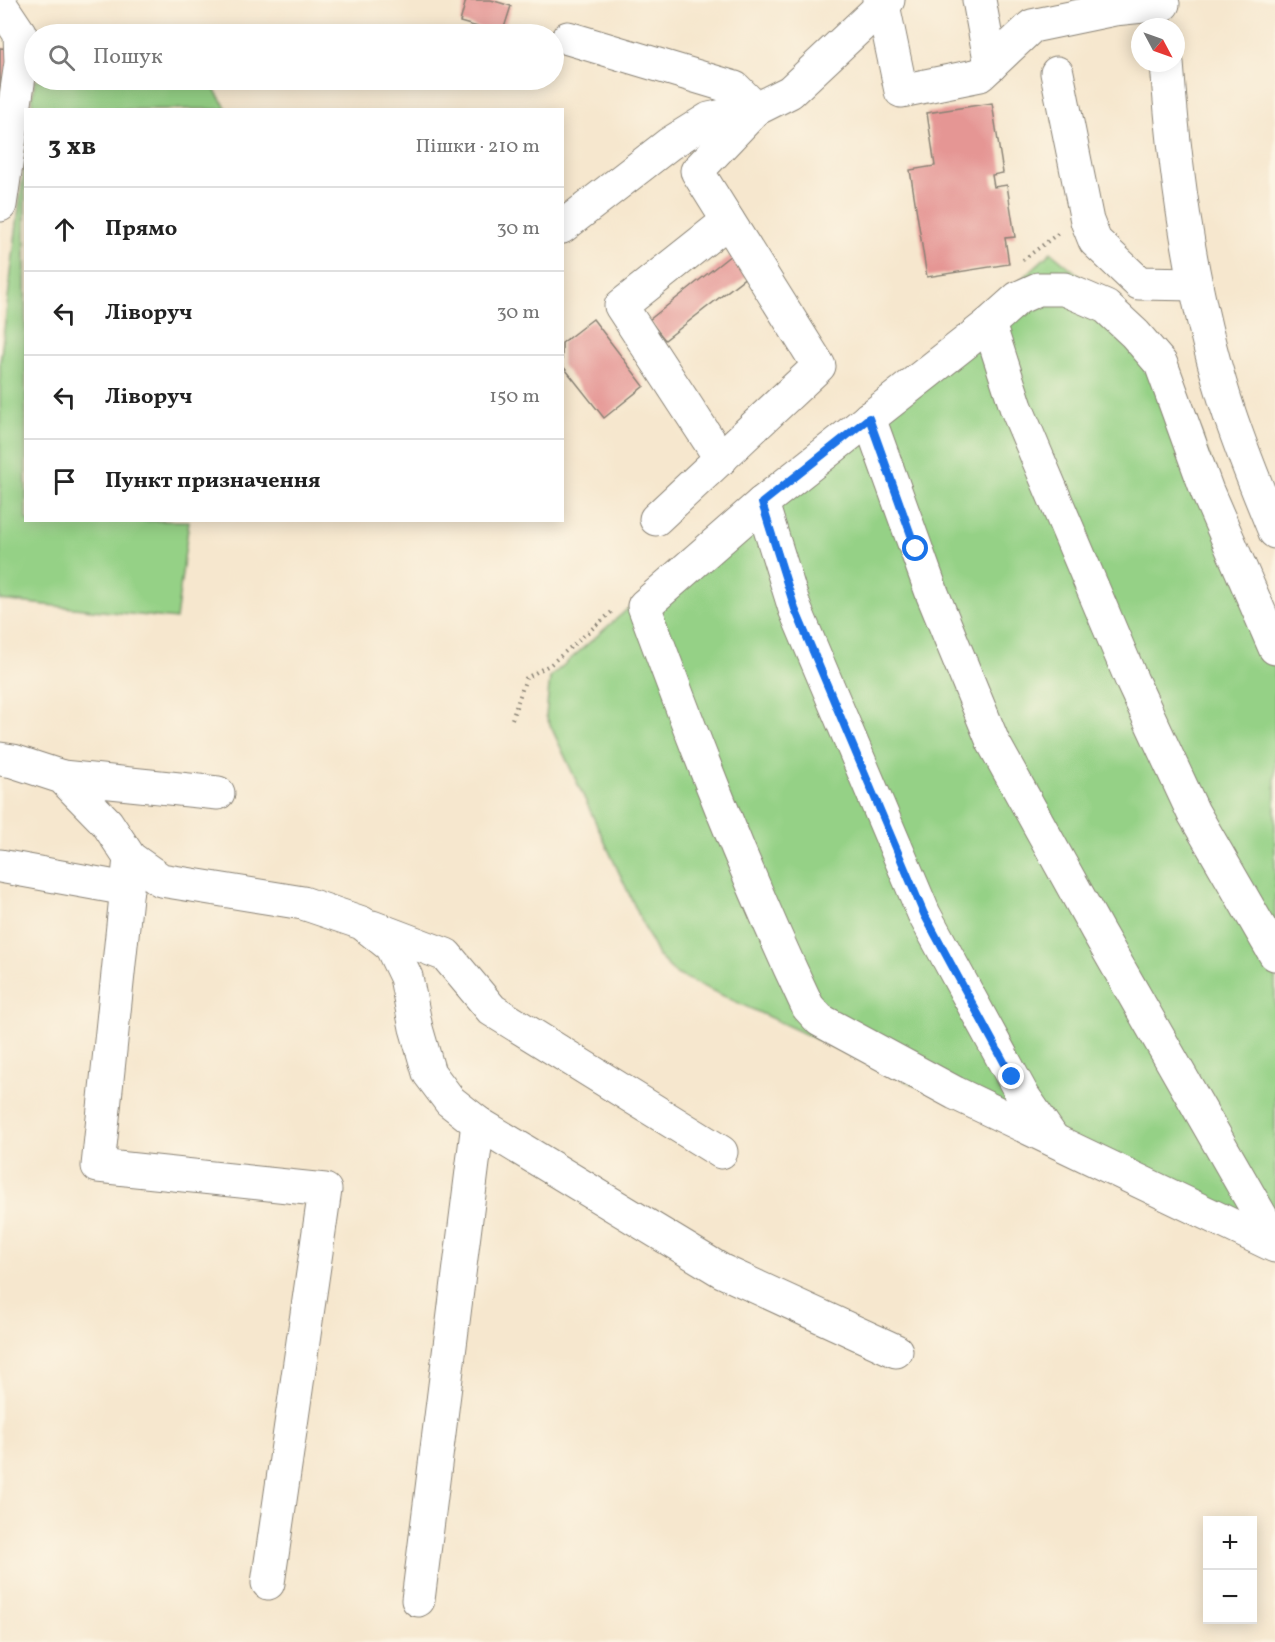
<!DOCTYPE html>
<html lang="uk">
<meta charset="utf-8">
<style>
body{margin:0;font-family:Vollkorn,serif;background:#f2f2f2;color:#222}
.controls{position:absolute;right:18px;bottom:18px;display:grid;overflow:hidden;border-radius:0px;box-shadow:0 3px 15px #0003}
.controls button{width:54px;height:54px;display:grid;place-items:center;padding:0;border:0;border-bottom:2px solid #e0e0e0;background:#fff;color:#222;font:30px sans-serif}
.compass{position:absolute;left:1131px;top:18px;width:54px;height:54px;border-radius:50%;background:#fff;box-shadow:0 3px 15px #0003;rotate:131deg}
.stop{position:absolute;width:18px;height:18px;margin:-14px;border:4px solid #1a73e8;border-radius:50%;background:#fff}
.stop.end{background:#1a73e8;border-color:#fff;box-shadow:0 2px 6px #0008}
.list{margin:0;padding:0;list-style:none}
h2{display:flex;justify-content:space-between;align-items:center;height:78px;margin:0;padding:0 24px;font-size:26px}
h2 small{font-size:20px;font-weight:400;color:#767676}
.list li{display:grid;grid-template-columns:39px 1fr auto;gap:18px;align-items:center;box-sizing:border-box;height:84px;padding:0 24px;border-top:2px solid #e0e0e0}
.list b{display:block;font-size:22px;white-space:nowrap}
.list em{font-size:20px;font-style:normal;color:#767676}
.icon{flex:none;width:33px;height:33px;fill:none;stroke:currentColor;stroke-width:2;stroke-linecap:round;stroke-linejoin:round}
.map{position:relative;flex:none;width:1275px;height:1642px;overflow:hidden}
.search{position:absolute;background:#fff;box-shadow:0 3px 15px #0003;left:24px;top:24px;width:540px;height:66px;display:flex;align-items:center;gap:15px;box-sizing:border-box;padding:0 21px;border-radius:33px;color:#767676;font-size:22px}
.panel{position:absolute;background:#fff;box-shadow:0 3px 15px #0003;left:24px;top:108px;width:540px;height:414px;border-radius:0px}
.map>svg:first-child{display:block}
</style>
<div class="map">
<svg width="1275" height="1642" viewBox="0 0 1275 1642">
<rect width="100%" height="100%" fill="#fcf5e5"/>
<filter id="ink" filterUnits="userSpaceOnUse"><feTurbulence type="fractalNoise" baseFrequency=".0167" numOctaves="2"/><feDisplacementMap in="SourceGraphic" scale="12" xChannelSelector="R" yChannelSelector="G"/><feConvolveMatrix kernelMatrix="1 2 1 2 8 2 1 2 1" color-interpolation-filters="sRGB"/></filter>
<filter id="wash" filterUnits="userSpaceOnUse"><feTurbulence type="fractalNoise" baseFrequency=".008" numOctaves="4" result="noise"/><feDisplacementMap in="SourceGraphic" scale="24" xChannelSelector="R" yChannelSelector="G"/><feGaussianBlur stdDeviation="1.35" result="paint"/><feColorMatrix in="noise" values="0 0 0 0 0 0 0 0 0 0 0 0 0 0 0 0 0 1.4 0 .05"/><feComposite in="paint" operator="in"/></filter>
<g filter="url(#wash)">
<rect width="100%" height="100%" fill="#f6e7ce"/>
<g fill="#95d186" stroke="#587651" stroke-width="1.5">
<polygon points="35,80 208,80 227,109 31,110"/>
<polygon points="25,158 26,520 189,521 176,619 0,600 0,364"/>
<polygon points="1051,252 1168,349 1275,629 1275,1252 676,974 658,956 546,716 550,677 639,599 955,341"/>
</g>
<g id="blocks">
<g fill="#e59694">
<polygon points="466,0 491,0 511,6 502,34 460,22"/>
<polygon points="0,48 11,49 0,119"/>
<polygon points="992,103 1003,173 992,175 994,187 1007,185 1015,237 1005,238 1009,264 927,277 910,170 935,166 927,113"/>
<polygon points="731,255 747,276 665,340 649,320"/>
<polygon points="593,319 644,386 604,418 562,365 562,343"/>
</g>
</g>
</g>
<g filter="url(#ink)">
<use href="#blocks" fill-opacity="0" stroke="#898275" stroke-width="1.5"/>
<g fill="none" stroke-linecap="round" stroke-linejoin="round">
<defs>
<g id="minor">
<polyline points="879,0 883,5 901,91 980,75 1032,26 1114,9 1163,4"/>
<polyline points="979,0 991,65"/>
<polyline points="0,4 20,34 21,63 0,205"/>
<polyline points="568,38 735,88 756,109 697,171 819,366 656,519"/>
<path d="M1167,63C1175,176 1191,291 1225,400C1239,445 1257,488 1275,532"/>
<polyline points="1057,73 1087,221 1095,241 1139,283 1196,284"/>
<polyline points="562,227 669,144 709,119 756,109 790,92 888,0"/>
<polyline points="989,324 1016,407 1132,681 1193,812 1275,954"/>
<polyline points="869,418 932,593 993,742 1097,930 1275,1241"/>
<polyline points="721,459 621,306 728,221"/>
<polyline points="762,503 795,609 924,914 1023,1096 1052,1138"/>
<path d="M1275,648L1207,491L1161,364L1135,334L1106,307L1064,289H1038L1018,298L989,324L762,503L644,606C694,742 746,876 808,1007L820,1020L955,1093L1275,1246"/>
<polyline points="0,759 13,761 62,777 107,823 130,858 161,880 303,903 362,923 391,946 406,977 416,1028 429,1073 450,1101 478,1123 722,1271 896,1351"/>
<polyline points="62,777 218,793"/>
<polyline points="130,858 98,1166 325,1190 268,1583"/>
<polyline points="0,866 127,889"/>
<polyline points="372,927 446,955 492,1010 721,1152"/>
<polyline points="418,1600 478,1123"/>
</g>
</defs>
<use href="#minor" stroke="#898275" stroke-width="35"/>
<g stroke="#898275" stroke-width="4" stroke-dasharray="1.5 4.5" stroke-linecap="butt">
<polyline points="1023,260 1060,232"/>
<polyline points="512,719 526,678 551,664 614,610"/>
</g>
<use href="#minor" stroke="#fff" stroke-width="33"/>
</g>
</g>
<g fill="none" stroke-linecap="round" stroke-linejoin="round" filter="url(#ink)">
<polyline stroke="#1a73e8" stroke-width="8" points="916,549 869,418 762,503 795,609 924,914 1012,1077"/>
</g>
</svg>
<div class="controls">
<button>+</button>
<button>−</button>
</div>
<svg class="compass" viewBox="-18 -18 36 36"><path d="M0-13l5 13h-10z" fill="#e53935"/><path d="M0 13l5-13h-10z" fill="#767676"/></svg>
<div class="stop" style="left:916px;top:549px"></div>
<div class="stop end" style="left:1012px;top:1077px"></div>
<div class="search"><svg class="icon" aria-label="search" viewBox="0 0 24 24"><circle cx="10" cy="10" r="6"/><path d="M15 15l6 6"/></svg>Пошук</div>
<section class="panel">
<h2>3 хв<small>Пішки · 210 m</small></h2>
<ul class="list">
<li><svg class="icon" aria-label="ahead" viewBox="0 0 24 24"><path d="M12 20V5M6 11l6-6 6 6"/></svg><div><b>Прямо</b></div><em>30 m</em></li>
<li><svg class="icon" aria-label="left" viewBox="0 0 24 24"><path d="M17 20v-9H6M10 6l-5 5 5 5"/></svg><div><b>Ліворуч</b></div><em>30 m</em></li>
<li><svg class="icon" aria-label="left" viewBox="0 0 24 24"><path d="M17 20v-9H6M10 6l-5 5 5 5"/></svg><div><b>Ліворуч</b></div><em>150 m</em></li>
<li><svg class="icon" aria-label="arrive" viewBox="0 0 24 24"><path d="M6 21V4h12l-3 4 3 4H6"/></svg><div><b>Пункт призначення</b></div></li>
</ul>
</section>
</div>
